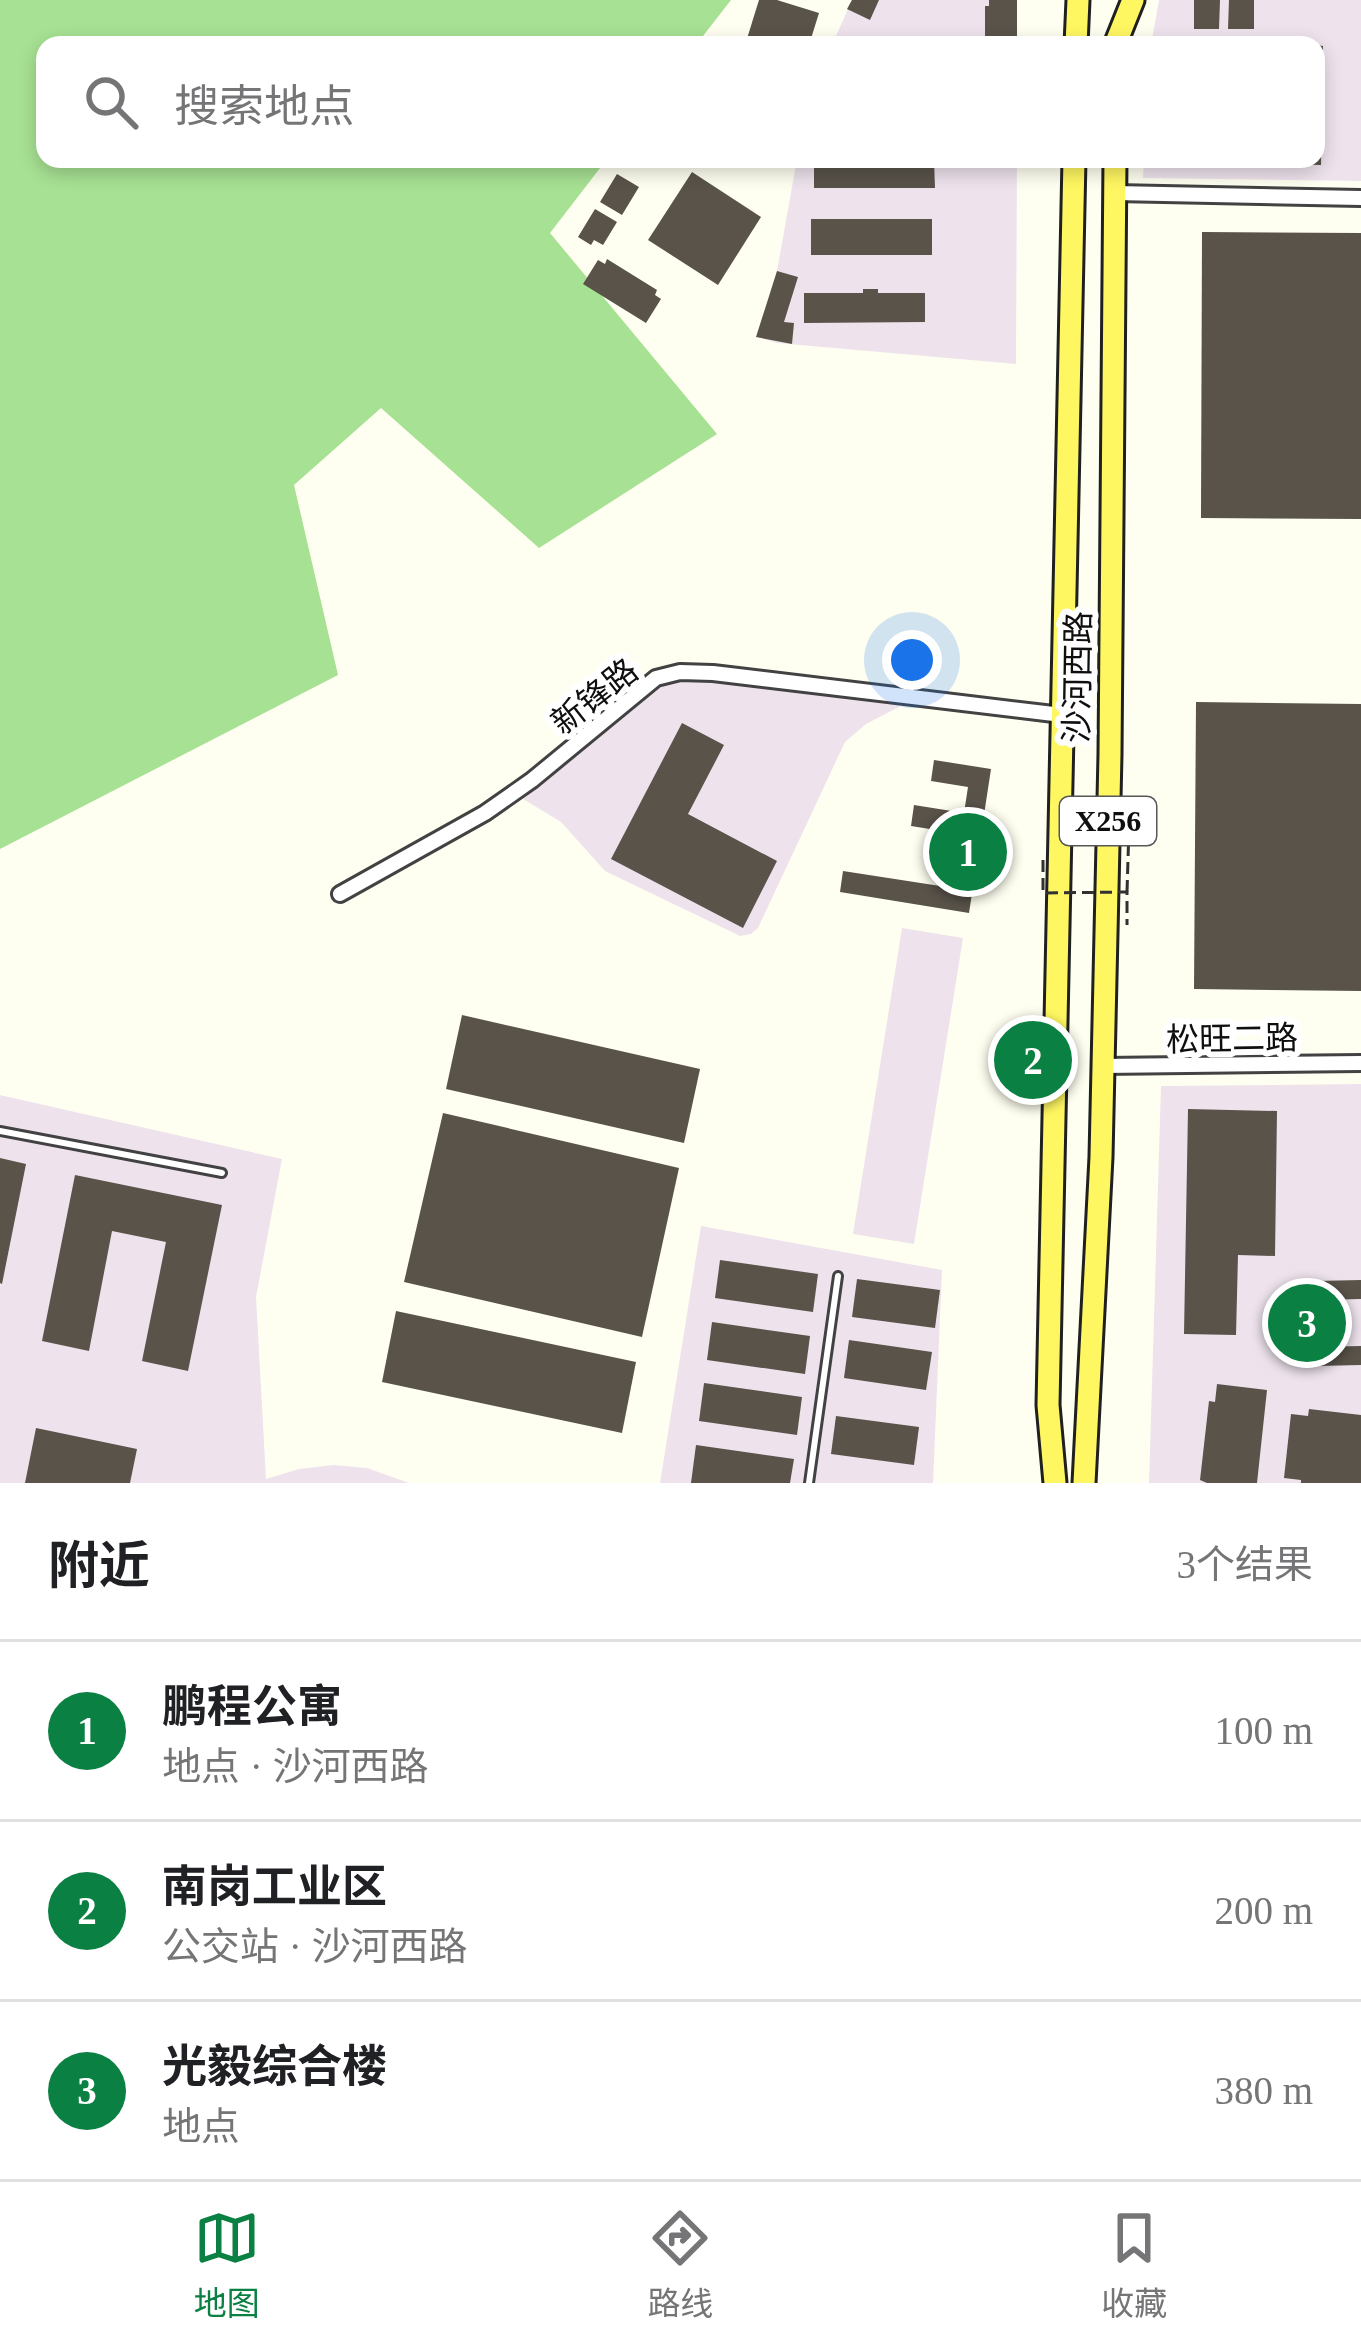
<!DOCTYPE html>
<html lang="zh">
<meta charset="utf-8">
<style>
body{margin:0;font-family:"Times New Roman","Noto Sans SC",serif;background:#f2f2f2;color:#202124}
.you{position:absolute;left:912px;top:660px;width:42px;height:42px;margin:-30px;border:9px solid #fff;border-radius:50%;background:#1a73e8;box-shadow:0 0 0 18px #1a73e833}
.badge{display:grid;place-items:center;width:78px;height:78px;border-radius:50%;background:#0b8043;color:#fff;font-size:39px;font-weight:700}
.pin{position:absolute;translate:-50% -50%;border:6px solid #fff;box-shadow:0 3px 12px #0006}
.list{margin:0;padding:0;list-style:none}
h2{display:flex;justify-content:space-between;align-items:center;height:156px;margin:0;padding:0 48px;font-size:51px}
h2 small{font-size:39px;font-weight:400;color:#757577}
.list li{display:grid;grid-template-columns:78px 1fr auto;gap:36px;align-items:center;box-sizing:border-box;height:180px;padding:0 48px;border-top:3px solid #e0e0e0}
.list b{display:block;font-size:45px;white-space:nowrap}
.list p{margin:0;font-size:39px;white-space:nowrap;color:#757577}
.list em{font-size:39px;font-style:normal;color:#757577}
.icon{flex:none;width:66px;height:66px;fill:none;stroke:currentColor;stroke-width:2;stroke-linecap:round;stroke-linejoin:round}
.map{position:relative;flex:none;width:1361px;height:1483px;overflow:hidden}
.search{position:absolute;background:#fff;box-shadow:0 6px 18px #0003;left:36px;right:36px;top:36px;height:132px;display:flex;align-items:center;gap:30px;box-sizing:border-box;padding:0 42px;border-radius:24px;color:#757577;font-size:45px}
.sheet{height:696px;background:#fff}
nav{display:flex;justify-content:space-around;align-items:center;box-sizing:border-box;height:168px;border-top:3px solid #e0e0e0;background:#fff;font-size:33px;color:#757577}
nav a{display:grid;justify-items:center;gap:6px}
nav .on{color:#0b8043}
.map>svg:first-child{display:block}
</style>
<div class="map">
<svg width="1361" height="1483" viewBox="0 0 1361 1483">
<rect width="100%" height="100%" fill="#fffff1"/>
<g fill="#eee3ed">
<polygon points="852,0 1017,0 1017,45 832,45"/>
<polygon points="1159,0 1361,0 1361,181 1143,178 1144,159 1316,159 1316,45 1151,45"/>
<polygon points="797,159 1017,159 1016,364 777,343 757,337 777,271"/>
<polygon points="695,680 772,685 898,701 899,707 866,724 845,742 758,928 751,934 740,936 605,871 561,822 523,799 659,686 676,681"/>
<polygon points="902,928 963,938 914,1244 853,1234"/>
<polygon points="1361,1084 1361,1483 1149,1483 1161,1086"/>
<polygon points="0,1095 282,1159 256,1297 266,1479 299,1469 333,1465 367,1468 409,1483 0,1483"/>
<polygon points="701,1226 942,1270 933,1483 660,1483"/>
</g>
<polygon fill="#a7e193" points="0,0 731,0 696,45 45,45 45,159 607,159 550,233 717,434 539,548 381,408 294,485 338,675 0,849"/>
<g fill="#59534a">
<polygon points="759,0 777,0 819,13 809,45 745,45"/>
<polygon points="852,0 879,0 870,20 847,9"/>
<polygon points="989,0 1017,0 1017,45 985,45 985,6 989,6"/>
<polygon points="1194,0 1220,0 1219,29 1194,29"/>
<polygon points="1229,0 1254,0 1254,29 1228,29"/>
<rect x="854" y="36" width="90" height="9"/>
<polygon points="1316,45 1323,46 1321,165 1269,164 1269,159 1316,159"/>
<polygon points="814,159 934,159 935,188 814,188"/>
<polygon points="692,172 761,217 718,285 648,240"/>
<polygon points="617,174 639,187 622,215 600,202"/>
<polygon points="595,209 617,222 603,245 594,240 591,245 578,237"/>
<rect x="811" y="219" width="121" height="36"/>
<polygon points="1202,232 1361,233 1361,519 1201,518"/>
<polygon points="607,259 657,290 655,295 661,299 646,323 583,284 598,260 605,264"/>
<polygon points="777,271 798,277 784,322 794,323 792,344 756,337"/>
<polygon points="863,289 878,289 878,293 925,293 925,322 804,323 804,293 863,293"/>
<polygon points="1196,702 1361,704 1361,991 1194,989"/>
<polygon points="682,723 724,745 688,814 777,861 743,928 611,859"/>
<polygon points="934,760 991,769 969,913 840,892 843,871 953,888 961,834 911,826 914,805 964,813 968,787 931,781"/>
<polygon points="462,1015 700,1069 684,1143 446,1089"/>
<polygon points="1188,1109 1277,1111 1275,1256 1238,1255 1236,1335 1184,1334"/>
<polygon points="443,1113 679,1168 642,1337 404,1282"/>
<polygon points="0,1158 26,1164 2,1284 0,1283"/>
<polygon points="75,1175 222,1205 188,1371 142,1361 166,1242 112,1231 89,1351 42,1341"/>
<polygon points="720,1260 818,1274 813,1312 715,1298"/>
<polygon points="857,1279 940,1290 935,1328 852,1317"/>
<polygon points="1361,1280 1361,1299 1317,1300 1317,1347 1361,1346 1361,1365 1317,1366 1308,1363 1298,1348 1297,1299 1300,1291 1315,1281"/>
<polygon points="396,1311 636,1362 622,1433 382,1382"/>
<polygon points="712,1322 810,1336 805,1374 707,1360"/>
<polygon points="849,1340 932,1352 926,1390 844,1378"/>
<polygon points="704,1383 802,1397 797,1435 699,1421"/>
<polygon points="1217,1384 1267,1390 1257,1483 1207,1483 1200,1480 1209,1401 1215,1402"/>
<polygon points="1309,1409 1361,1415 1361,1483 1301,1483 1301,1480 1284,1478 1291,1414 1308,1416"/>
<polygon points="836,1416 919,1427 914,1465 831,1454"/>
<polygon points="36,1428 137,1449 130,1483 25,1483"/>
<polygon points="696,1445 794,1459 790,1483 691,1483"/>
</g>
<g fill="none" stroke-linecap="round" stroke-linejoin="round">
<defs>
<g id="lane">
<polyline points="0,1131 222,1173"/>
<polyline points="809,1483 838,1276"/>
</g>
<g id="street">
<polyline points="1115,193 1361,198"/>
<polyline points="340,894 485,813 532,780 656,678 680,672 713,673 1062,715"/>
<polyline points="1103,1066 1361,1063"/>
</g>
<g id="primary">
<polyline points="1076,45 1078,0"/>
<polyline points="1115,45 1133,0"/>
<polyline points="1055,1483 1048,1405 1074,159"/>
<polyline points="1084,1483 1101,1157 1110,754 1115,159"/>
</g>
</defs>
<use href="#lane" stroke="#424242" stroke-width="12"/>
<use href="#street" stroke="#424242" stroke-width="20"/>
<use href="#primary" stroke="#202020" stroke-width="27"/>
<polyline stroke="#313131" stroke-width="3" stroke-dasharray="12 6" stroke-linecap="butt" points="1127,892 1129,827"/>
<use href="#lane" stroke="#fff" stroke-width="6"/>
<use href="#street" stroke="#fff" stroke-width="14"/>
<use href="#primary" stroke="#fff761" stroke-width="21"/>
<polyline stroke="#313131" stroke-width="3" stroke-dasharray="12 6" stroke-linecap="butt" points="1043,860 1043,893 1127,892 1127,925"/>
</g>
<g text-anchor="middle" stroke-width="12" stroke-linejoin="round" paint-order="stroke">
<rect fill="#fff" stroke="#575757" stroke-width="3" x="1060" y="797" width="96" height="48" rx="9"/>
<g font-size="30" font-weight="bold" fill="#0f0f0f">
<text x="1108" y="831">X256</text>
</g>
<g font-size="33" fill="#0f0f0f" stroke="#fff">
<text transform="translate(1077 677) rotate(-89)" y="12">沙河西路</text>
<text transform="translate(594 696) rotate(-38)" y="12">新锋路</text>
<text transform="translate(1232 1038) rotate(-1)" y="12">松旺二路</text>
</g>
</g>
</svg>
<div class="you"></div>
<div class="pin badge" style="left:968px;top:852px">1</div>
<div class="pin badge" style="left:1033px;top:1060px">2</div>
<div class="pin badge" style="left:1307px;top:1323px">3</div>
<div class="search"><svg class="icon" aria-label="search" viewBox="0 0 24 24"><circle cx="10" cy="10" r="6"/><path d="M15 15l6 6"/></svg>搜索地点</div>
</div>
<section class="sheet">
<h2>附近<small>3个结果</small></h2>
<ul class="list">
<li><span class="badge">1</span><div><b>鹏程公寓</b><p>地点 · 沙河西路</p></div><em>100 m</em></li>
<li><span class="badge">2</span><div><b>南岗工业区</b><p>公交站 · 沙河西路</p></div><em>200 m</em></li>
<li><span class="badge">3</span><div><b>光毅综合楼</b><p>地点</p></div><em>380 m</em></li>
</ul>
</section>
<nav>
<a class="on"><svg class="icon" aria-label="map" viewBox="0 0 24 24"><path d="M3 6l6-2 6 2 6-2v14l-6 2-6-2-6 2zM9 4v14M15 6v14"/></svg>地图</a>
<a><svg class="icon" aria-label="directions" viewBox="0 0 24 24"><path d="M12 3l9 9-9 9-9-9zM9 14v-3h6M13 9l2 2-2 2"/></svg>路线</a>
<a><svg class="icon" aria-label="saved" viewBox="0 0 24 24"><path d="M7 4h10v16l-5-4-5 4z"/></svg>收藏</a>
</nav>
